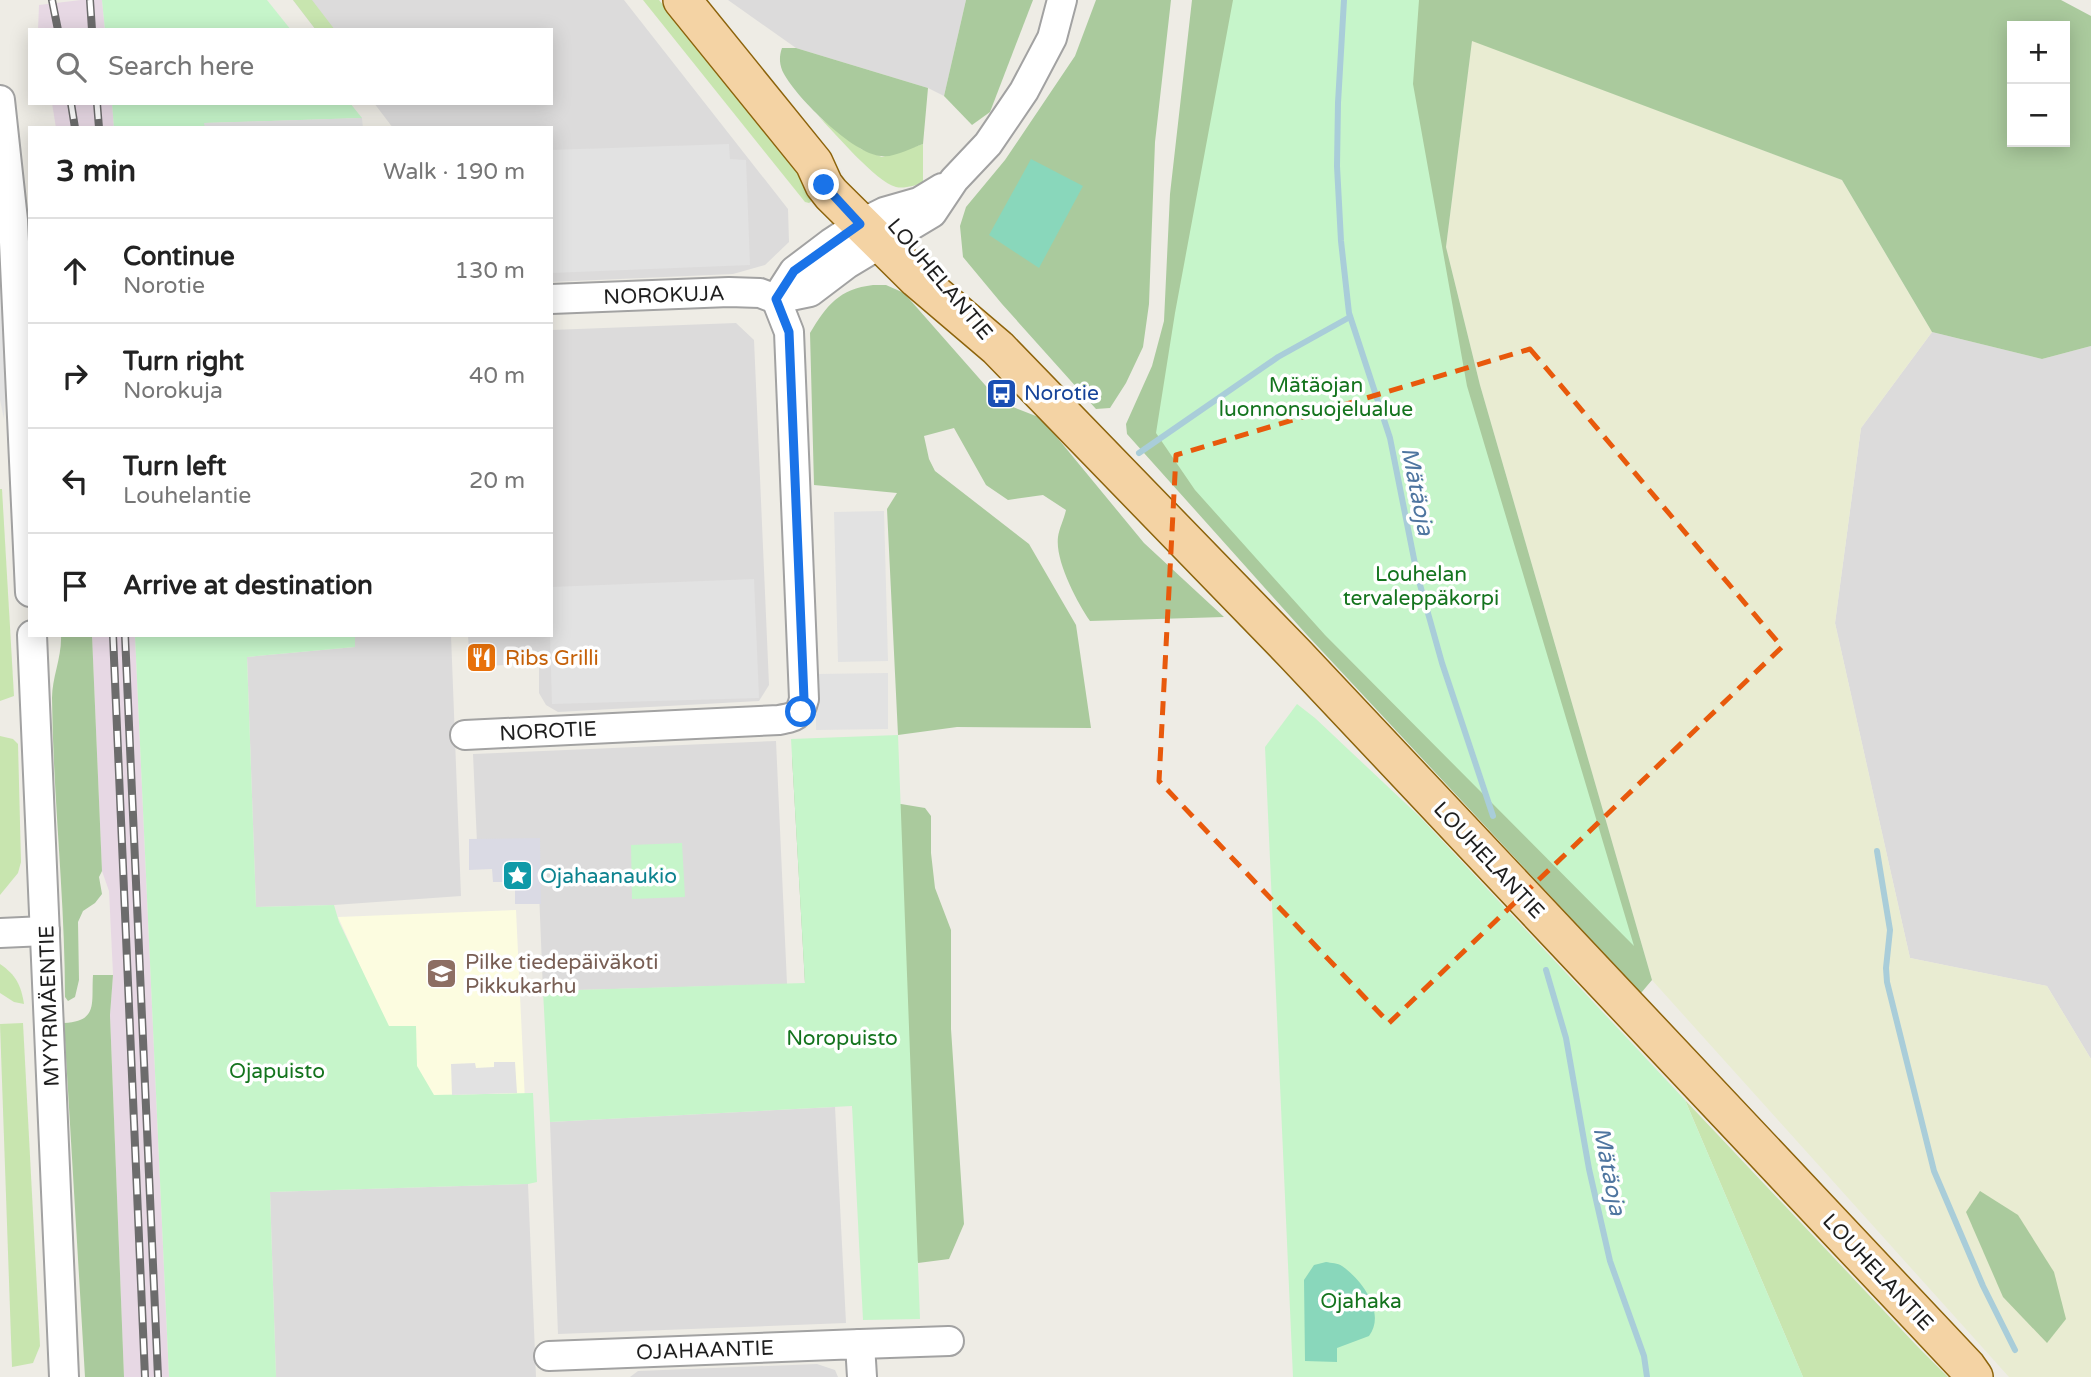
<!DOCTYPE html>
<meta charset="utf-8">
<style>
body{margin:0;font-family:"Varela Round",sans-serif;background:#f6f6f6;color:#222}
.controls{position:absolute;right:21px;top:21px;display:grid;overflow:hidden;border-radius:0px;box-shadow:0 4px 18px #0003}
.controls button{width:63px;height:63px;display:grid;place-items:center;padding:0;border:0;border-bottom:2px solid #e0e0e0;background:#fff;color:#222;font:35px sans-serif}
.stop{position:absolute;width:21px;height:21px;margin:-16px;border:5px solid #1a73e8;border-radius:50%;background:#fff}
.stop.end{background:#1a73e8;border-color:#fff;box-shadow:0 2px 7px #0008}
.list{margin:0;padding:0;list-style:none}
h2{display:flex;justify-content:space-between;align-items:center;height:91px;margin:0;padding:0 28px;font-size:30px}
h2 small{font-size:23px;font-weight:400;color:#767676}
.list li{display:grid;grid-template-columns:46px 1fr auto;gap:21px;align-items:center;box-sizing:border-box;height:105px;padding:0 28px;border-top:2px solid #e0e0e0}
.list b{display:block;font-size:26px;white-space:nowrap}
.list p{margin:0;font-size:23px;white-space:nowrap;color:#767676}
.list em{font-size:23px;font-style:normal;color:#767676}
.icon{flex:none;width:38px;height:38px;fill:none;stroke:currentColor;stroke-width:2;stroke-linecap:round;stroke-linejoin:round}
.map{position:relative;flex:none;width:2091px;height:1377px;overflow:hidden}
.search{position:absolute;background:#fff;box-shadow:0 4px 18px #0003;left:28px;top:28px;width:525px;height:77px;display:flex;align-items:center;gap:18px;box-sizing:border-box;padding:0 24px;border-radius:0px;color:#767676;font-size:26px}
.panel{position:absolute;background:#fff;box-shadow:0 4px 18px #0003;left:28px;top:126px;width:525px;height:511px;border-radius:0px}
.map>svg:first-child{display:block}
</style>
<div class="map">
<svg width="2091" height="1377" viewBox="0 0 2091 1377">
<rect width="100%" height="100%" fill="#eeece5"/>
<g fill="#dcdbdb">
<polygon points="293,0 624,0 788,209 789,242 765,265 733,274 551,282 551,128 393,128 374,103 551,103 551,30 316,30"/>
<polygon points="728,0 966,0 944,96 928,88 796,48"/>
<polygon points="736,323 754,340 769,685 759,701 558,712 546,705 539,693 539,663 470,667 468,635 551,635 551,330"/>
<polygon points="1932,332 2042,359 2091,346 2091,1059 2047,986 1910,958 1835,623 1861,428"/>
<polygon points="355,635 451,635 461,896 334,905 256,907 247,657 355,647"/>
<polygon points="776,741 787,984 543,991 537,842 477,843 473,754"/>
<polygon points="835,1107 846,1323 558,1334 550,1122"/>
<polygon points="528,1184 536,1377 276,1377 270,1192"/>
<polygon points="817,1364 835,1370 838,1377 630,1377 638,1371"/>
</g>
<g fill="#e7d8e4">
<polygon points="81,0 102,0 105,30 38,30 39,5"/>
<polygon points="52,103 112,103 114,128 56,128"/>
<polygon points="92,635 135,635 169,1377 124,1377 110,1015 113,974 109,891 102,871"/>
</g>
<polygon fill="#fcfce0" points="516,910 525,1101 423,1106 338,917"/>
<polygon fill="#e9ecd2" points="1472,40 1842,180 1932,332 1861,428 1835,623 1910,958 2047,986 2091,1059 2091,1377 2009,1377 1652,980 1480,385 1446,247"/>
<g fill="#c8e5af">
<polygon points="293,0 312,0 335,30 316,30"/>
<polygon points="643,0 659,0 820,195 809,203 805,202"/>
<path d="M819,117L861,149L882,157L923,144V183C915,185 905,189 896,187C876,182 835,133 819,117Z"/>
<polygon points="0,489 2,489 14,696 0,701"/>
<polygon points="0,736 13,739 18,744 21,862 18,873 0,895"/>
<path d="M0,964C16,975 21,985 24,1004L14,1002L0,993Z"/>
<polygon points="23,1023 40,1346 33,1363 12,1367 0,1024"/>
<polygon points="1685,1100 1918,1347 1948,1377 1803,1377"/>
</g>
<g fill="#aaca9d" fill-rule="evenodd">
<polygon points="966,0 1033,0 990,112 972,125 944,96"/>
<polygon points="1096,0 1171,0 1155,142 1149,304 1143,347 1126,383 1110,408 1096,409 1002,304 963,257 960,226 966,207 1005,160 1075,56"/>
<path d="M1192,0H2061L2091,16V346L2042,359L1932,332L1842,180L1472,41L1446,247L1480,385L1652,980L1641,993L1307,635L1127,434L1126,424L1152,366L1164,321L1170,194ZM2012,26H2065V142H2012Z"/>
<path d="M782,48H796L928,88L923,144C911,148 894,158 881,156C853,154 797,98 784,74C779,65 779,56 782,48Z"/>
<path d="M873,285H886L904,293L1000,402L1041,418L1144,543L1224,617L1090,621C1077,602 1055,561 1058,537C1059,529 1064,519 1066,510L1043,495L1008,500L986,485L954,428L924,436L929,459L935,471L1029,544L1076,625L1091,728L957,727L898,735L887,509L897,493L814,485L810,333C827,305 839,289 873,285Z"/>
<path d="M61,635H92L102,871L99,877L102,894L95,903L83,911L78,922L79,980L75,997L68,1001L65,997C65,897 53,798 52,698C52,677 62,657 61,635Z"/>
<polygon points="792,756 822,775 855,804 901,804 925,808 931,816 931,853 935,888 951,930 951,1029 964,1224 949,1259 918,1263 852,1106 805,983"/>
<path d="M93,975H113L110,1015L124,1377H85L64,1023C99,1021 91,1003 93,975Z"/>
<polygon points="1980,1191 2018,1215 2054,1272 2066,1319 2047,1343 2003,1297 1966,1212"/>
</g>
<g fill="#c6f5ca">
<polygon points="102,0 267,0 291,30 105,30"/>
<polygon points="1233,0 1419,0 1413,84 1467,386 1634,946 1325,635 1195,490 1156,433 1175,313"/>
<polygon points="112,103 350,103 362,118 205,123 205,128 114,128"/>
<polygon points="135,635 355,635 355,647 247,657 256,907 334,905 339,922 389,1026 416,1026 417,1066 434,1095 533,1093 537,1182 528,1184 270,1192 276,1377 169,1377"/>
<polygon points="1297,704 1315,718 1419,816 1685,1100 1803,1377 1293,1377 1265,747"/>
<polygon points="898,735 920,1319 863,1320 852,1106 550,1122 543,991 805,983 791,739"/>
<polygon points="682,843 685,897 632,899 631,845"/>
</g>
<g fill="#89d7bb">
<polygon points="1031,159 1083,186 1039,268 989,235"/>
<path d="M1326,1262C1331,1263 1338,1263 1342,1266C1363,1281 1386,1313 1369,1336L1337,1348V1362L1305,1361L1304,1280L1314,1265Z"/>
</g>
<g fill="#e2e2e2">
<polygon points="362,118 363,128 205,128 204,123"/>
<polygon points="729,144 730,159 746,160 750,265 551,273 551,150"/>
<polygon points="0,273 6,377 4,419 0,400"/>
<polygon points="884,511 888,661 838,662 834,512"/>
<polygon points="754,579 759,698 552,704 550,635 551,587"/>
<polygon points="888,673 888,729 816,730 816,674"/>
<polygon points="494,1062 515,1062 517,1093 452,1095 451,1064 475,1063 476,1068 494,1067"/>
</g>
<polygon fill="#dadae4" points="540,838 541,904 515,904 515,882 493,882 492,869 469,870 469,839"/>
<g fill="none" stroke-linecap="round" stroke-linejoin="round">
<g stroke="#a9cdd9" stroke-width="6">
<polyline points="1344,0 1338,103 1337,166 1341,241 1349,313 1390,438 1417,574 1442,663 1493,816"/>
<polyline points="1139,453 1278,357 1350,317"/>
<polyline points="1877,851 1890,930 1886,968 1887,982 1934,1171 1983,1286 2015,1350"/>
<polyline points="1546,970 1566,1038 1589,1169 1610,1261 1644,1356 1647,1377"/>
</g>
<defs>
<g id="minor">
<polyline points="0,100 13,220 30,592"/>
<polyline points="551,299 729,292 760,293 776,299 810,292 847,264 932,213 954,180 988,144 1024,91 1052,38 1062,0"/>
<polyline points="776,299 794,271 831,243 860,224 884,212 919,202 942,188"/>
<polyline points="32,635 64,1377"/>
<path d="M465,735L779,720C795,717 800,716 804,699L789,332L776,299"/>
<polyline points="0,933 45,931"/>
<polyline points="860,1344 949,1341"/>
<polyline points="549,1356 860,1344 862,1377"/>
</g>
<polyline id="major" points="682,0 814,163 824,185 831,194 917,279 998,348 1295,654 1967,1367 1974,1377"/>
</defs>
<use href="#minor" stroke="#a2a2a2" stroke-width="32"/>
<use href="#major" stroke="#8d640c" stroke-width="40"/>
<use href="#minor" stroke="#fff" stroke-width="28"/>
<use href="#major" stroke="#f4d3a4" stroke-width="37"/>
<defs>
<g id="rail">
<polyline points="52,0 58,30"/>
<polyline points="90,0 92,30"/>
<polyline points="71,103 75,128"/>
<polyline points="97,103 99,128"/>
<polyline points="113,635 145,1377"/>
<polyline points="125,635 158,1377"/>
</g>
</defs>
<use href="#rail" stroke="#6c6c6c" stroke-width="8"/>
<use href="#rail" stroke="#fff" stroke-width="5" stroke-dasharray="16" stroke-linecap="butt"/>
</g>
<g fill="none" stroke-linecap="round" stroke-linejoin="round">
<polyline stroke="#1a73e8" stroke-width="9" points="801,712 804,699 789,332 776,299 794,271 860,224 824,185"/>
</g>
<path fill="none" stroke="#e8590c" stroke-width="5" stroke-dasharray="14 9" stroke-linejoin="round" d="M1530,349L1782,647L1389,1023L1159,781L1176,455Z"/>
<defs>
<symbol id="bus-square" viewBox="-11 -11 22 22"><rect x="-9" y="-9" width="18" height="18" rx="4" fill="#1a4fb4" stroke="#fff"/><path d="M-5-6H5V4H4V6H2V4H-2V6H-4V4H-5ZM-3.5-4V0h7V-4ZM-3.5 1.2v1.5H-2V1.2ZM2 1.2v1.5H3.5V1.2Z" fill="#fff"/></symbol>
<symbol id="restaurant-square" viewBox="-11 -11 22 22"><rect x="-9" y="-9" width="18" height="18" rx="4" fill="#e8710a" stroke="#fff"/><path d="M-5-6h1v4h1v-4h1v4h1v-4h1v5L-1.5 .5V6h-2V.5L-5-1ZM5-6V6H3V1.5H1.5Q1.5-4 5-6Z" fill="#fff"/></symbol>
<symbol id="sight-square" viewBox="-11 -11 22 22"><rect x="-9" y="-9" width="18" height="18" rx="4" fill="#0f9aa8" stroke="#fff"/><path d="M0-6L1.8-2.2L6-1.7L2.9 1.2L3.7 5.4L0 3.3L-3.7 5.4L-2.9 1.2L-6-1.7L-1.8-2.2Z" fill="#fff"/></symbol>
<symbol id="school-square" viewBox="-11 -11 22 22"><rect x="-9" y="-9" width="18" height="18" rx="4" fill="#8d6e63" stroke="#fff"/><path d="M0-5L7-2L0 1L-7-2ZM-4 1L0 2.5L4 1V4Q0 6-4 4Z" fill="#fff"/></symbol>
</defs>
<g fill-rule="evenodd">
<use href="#bus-square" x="984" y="376" width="35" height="35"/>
<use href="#restaurant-square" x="464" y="640" width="35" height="35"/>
<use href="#sight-square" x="500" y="858" width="35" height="35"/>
<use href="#school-square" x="424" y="956" width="35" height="35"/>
</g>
<g text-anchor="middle" stroke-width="7" stroke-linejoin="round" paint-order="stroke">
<g font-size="21" fill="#1e1e1e" stroke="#fff">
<text transform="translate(940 279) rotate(50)" y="7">LOUHELANTIE</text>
<text transform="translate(664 295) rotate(-2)" y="7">NOROKUJA</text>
<text transform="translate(548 731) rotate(-3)" y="7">NOROTIE</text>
<text transform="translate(1489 860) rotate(47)" y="7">LOUHELANTIE</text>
<text transform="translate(49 1006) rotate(-92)" y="7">MYYRMÄENTIE</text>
<text transform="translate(1878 1272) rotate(47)" y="7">LOUHELANTIE</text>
<text transform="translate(705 1350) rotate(-2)" y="7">OJAHAANTIE</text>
</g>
<g font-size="21" fill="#14741e" stroke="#fff">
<text x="1316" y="392">Mätäojan<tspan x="1316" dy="24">luonnonsuojelualue</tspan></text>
<text x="1421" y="581">Louhelan<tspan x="1421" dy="24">tervaleppäkorpi</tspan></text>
<text x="842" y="1045">Noropuisto</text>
<text x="277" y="1078">Ojapuisto</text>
<text x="1361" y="1308">Ojahaka</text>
</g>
<g font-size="21" fill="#164399" stroke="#fff" text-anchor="start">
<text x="1024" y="400">Norotie</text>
</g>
<g font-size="21" fill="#c56008" stroke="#fff" text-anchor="start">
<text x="505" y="665">Ribs Grilli</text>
</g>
<g font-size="21" fill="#0d838f" stroke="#fff" text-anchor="start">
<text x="540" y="883">Ojahaanaukio</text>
</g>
<g font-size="21" fill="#785e54" stroke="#fff" text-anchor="start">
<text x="465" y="969">Pilke tiedepäiväkoti<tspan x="465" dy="24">Pikkukarhu</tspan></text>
</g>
<g font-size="23" font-style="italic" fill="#4f76a0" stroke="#fff">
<text transform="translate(1418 491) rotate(79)" y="8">Mätäoja</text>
<text transform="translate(1610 1171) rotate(79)" y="8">Mätäoja</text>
</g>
</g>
</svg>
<div class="controls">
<button>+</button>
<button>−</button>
</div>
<div class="stop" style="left:801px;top:712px"></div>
<div class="stop end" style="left:824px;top:185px"></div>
<div class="search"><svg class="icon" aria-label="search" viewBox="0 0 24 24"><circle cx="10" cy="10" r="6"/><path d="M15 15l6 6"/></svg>Search here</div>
<section class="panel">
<h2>3 min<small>Walk · 190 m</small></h2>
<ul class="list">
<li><svg class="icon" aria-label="ahead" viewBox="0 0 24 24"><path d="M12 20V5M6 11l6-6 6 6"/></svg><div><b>Continue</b><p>Norotie</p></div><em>130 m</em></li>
<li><svg class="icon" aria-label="right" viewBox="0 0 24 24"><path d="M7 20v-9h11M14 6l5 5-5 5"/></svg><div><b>Turn right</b><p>Norokuja</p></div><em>40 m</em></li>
<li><svg class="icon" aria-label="left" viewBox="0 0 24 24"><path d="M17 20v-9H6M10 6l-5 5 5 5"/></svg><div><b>Turn left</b><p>Louhelantie</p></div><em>20 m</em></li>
<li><svg class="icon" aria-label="arrive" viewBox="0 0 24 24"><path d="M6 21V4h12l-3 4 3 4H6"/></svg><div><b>Arrive at destination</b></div></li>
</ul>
</section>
</div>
